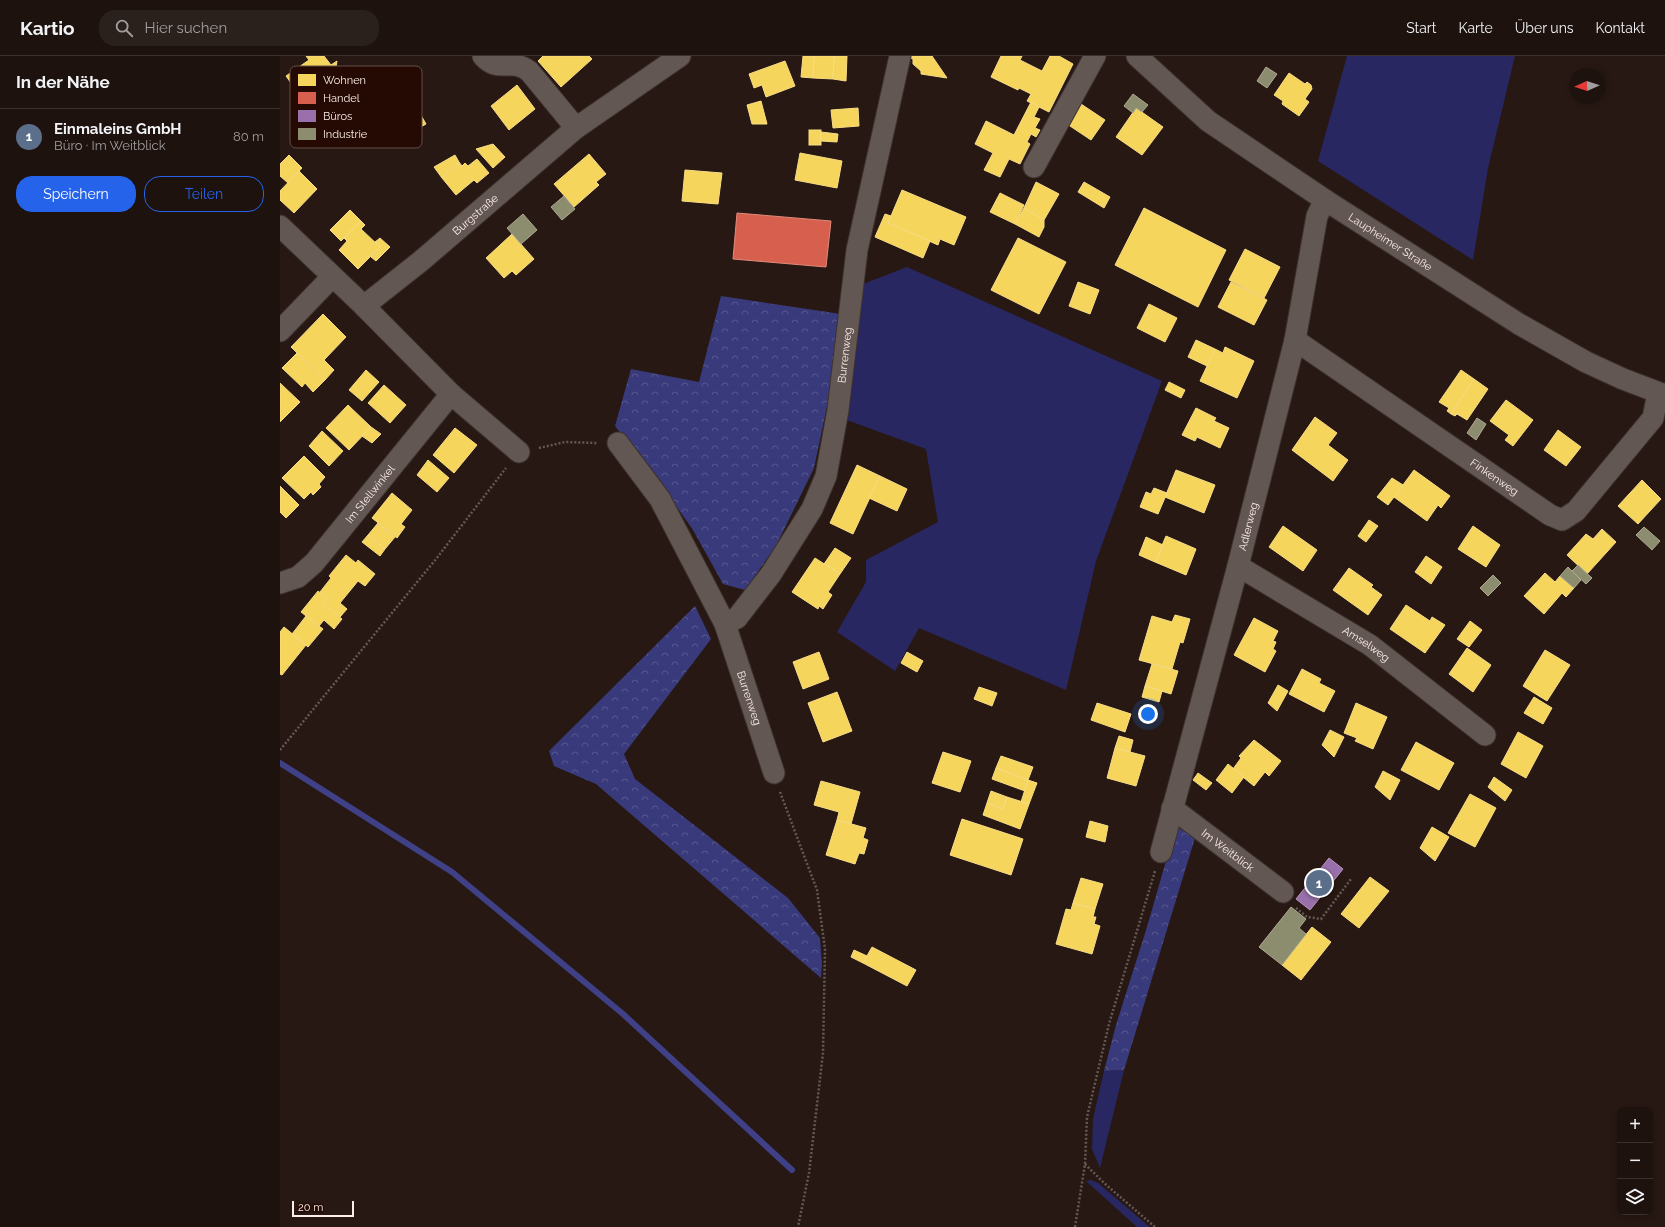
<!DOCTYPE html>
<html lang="de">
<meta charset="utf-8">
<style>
body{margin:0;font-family:Raleway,sans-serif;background:#2a201c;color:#f1f3f6}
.controls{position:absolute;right:12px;bottom:12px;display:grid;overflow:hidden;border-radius:8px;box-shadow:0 2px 6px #0003}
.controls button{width:36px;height:36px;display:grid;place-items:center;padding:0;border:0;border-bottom:1px solid #3b322e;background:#1d120e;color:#f1f3f6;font:20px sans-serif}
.compass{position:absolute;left:1289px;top:12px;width:36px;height:36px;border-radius:50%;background:#1d120e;box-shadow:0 2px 6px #0003;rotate:267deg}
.scale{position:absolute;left:12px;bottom:10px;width:62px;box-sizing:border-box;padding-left:4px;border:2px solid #fdece7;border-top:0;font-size:11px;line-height:14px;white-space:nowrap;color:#fdece7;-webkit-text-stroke:3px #240a03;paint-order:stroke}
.you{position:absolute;left:868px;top:658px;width:14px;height:14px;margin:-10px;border:3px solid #fff;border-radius:50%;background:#1a73e8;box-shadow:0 0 0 6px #1a73e833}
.badge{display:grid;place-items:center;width:26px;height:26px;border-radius:50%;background:#2563eb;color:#fff;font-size:13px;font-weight:700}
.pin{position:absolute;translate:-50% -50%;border:2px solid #fff;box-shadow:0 1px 4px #0006}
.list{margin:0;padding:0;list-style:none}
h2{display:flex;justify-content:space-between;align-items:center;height:52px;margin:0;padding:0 16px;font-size:17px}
h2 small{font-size:13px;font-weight:400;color:#a09e9e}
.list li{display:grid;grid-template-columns:26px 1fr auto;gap:12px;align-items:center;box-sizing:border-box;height:56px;padding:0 16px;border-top:1px solid #3b322e}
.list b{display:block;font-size:15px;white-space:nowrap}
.list p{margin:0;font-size:13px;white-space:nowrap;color:#a09e9e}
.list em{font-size:13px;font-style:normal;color:#a09e9e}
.actions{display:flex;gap:8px;padding:12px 16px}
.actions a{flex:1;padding:9px 0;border:1px solid #2563eb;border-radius:16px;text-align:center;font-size:14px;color:#2563eb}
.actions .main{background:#2563eb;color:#fff}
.icon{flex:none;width:22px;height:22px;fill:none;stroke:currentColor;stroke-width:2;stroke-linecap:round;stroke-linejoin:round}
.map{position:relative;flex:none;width:1385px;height:1171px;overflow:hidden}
header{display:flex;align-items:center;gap:24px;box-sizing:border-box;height:56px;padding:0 20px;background:#1d120e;border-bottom:1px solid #3b322e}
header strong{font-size:19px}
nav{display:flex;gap:22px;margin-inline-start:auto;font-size:14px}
.search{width:280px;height:36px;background:#2a201c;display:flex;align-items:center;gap:10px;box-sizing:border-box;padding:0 14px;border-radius:16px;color:#a09e9e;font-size:15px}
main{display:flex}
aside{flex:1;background:#1d120e}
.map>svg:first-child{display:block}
</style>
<header>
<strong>Kartio</strong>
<div class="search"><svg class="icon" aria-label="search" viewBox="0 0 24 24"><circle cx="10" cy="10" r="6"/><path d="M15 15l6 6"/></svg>Hier suchen</div>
<nav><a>Start</a><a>Karte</a><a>Über uns</a><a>Kontakt</a></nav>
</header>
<main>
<aside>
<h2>In der Nähe<small></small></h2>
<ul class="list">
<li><span class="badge" style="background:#5c6f8a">1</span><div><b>Einmaleins GmbH</b><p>Büro · Im Weitblick</p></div><em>80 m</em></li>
</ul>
<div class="actions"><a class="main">Speichern</a><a>Teilen</a></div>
</aside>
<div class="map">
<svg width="1385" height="1171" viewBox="0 0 1385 1171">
<defs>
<pattern id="forest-crowns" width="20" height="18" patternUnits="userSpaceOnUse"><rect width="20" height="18" fill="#393a7b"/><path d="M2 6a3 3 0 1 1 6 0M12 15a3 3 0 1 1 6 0" fill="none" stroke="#57578e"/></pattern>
</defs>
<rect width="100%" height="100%" fill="#271813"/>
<g fill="#292762">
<polygon points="1067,0 1235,0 1208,112 1193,204 1038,105"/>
<polygon points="627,211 882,325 816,505 786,634 639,572 615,615 557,576 586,526 586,504 658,466 646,393 564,363 583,228"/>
<polygon points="844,1014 820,1112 812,1093 813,1063 824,1015"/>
<polygon points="811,1124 818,1127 870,1171 857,1171 806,1125"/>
</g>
<g fill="url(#forest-crowns)">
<polygon points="441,240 561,258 554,317 534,412 496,490 465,534 443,528 413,474 375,420 335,370 351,313 419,326"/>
<polygon points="415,550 431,583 344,698 355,723 508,842 540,882 542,908 541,922 316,728 274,710 269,695"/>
<polygon points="896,770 915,782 844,1014 824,1015 836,969 867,871"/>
</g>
<g fill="#f6d55c" stroke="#f8dc86">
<polygon points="26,0 44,0 51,9 57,5 53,28 25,47 6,20 29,4"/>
<polygon points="263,0 309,0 312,3 281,31 258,5"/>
<polygon points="523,0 534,0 533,22 521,21"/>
<polygon points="534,0 554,0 553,23 533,22"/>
<polygon points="554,0 567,0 566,25 553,23"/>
<polygon points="631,0 652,0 667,22 641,18 641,15 633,8 633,3 630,2"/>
<polygon points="721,0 742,0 740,4 762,15 770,0 779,0 793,8 769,56 747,45 751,38 739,32 738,34 711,21"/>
<polygon points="505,5 515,30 486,41 482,29 474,32 469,18"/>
<polygon points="1009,17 1025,28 1027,26 1031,29 1032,33 1025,43 1029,46 1019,60 1002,48 1003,45 994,39"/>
<polygon points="237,29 255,53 229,74 211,50"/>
<polygon points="481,45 487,68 472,68 467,49"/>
<polygon points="751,46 759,51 754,61 760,63 755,72 760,74 756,81 751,78 747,86 750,88 740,108 729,103 720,121 704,114 713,97 695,88 706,65 734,79"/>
<polygon points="134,47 146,68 117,85 105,64"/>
<polygon points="801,48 825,64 811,84 787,68"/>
<polygon points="578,52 579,70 553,72 551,54"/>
<polygon points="856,52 883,71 862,99 836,81"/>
<rect x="529" y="74" width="12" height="15"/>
<polygon points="541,76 558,78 557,86 541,85"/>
<polygon points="213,88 225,101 213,112 196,93"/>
<polygon points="520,97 562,105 557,132 515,124"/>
<polygon points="309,98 326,118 316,126 319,129 294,151 274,128"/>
<polygon points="9,99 22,112 8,127 0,120 0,108"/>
<polygon points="175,99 179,106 162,122 154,111"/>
<polygon points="197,103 209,117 197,127 194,124 176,139 162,122 179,106 182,110 185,107 188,110"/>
<polygon points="405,114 442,117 438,148 402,145"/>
<polygon points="19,115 37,133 14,157 0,144 0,135"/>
<polygon points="756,126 779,138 764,164 744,152"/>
<polygon points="804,126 830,141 824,152 798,136"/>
<polygon points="622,134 686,161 674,189 660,183 658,189 608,167"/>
<polygon points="720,137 744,149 735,168 710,156"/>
<polygon points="744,152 764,164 764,171 759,181 735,168"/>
<polygon points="864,152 946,194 918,251 835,209"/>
<polygon points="70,154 81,165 61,185 50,174"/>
<polygon points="605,158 611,160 608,167 650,185 643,202 595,181"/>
<polygon points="81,165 85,169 81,173 100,191 78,213 59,194 67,185 64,182"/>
<polygon points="232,178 254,203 236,219 232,215 224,222 206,202"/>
<polygon points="100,182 110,191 96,205 91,201 100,191 95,186"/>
<polygon points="738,182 786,206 759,258 711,234"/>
<polygon points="965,193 1000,211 984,242 949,224"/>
<polygon points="798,226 819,234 810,258 789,250"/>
<polygon points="951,226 987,244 974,269 938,251"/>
<polygon points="869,248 897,262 885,286 857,272"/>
<polygon points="43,258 66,281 44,304 54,314 45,324 11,291"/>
<polygon points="916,284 935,293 927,310 908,301"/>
<polygon points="945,291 974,305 957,342 920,325 935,293 943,297"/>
<polygon points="17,297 45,324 33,336 25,327 22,331 2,312"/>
<polygon points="86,314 99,326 82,345 69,334"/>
<polygon points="1181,314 1194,323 1171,358 1167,355 1169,352 1159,346"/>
<polygon points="1194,323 1208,333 1187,364 1177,358 1175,360 1171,358"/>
<polygon points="889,326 905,334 901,342 885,334"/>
<polygon points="0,327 20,346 0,366"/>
<polygon points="104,329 126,349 110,367 88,347"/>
<polygon points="1226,344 1253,364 1233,390 1225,384 1229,379 1210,365"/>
<polygon points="68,349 91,371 69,394 46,372"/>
<polygon points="916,352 936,362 934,365 949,372 940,392 917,381 915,385 902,379"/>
<polygon points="1035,361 1057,377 1048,389 1068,404 1053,425 1012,394"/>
<polygon points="91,371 101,378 92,387 82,380"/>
<polygon points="175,372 197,389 174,417 153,399"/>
<polygon points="1278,374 1301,391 1286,410 1264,394"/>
<polygon points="42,375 63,395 49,410 29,390"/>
<polygon points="24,400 45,421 39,428 41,431 33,439 31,436 24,443 2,422"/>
<polygon points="148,404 169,422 157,436 137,419"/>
<polygon points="577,409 600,420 573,478 550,467"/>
<polygon points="896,414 935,429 924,457 885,441"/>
<polygon points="1134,414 1170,440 1161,452 1158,449 1147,465 1114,441"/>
<polygon points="600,420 627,433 617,455 589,442"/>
<polygon points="1112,422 1123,429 1108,449 1097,441"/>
<polygon points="1362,424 1381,443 1358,468 1338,450"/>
<polygon points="0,430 19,449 6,462 0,456"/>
<polygon points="874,432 887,437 878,458 860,451 866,436 871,438"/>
<polygon points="112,437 132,454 121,468 125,471 117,482 92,462"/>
<polygon points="1089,464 1098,470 1086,486 1078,480"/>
<polygon points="98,467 115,481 105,493 88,479"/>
<polygon points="1003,470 1037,494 1023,515 989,491"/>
<polygon points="1193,470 1220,489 1206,511 1178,493"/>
<polygon points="1322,473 1336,486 1307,518 1287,499 1306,478 1313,483"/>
<polygon points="88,479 105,493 100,500 82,486"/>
<polygon points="886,480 916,493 906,519 875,506"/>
<polygon points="866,481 883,489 875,506 859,499"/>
<polygon points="555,492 571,502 560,518 544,508"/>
<polygon points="66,499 76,507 78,504 95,518 85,530 78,525 60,547 67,553 60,561 43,547 47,542 40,536 51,522 49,520"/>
<polygon points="1146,500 1162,511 1151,528 1135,516"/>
<polygon points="535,502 560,518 548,536 552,539 543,553 539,550 538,553 512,536"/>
<polygon points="1069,512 1093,529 1091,531 1102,539 1088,559 1053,534"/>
<polygon points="1265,517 1275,526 1280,520 1294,532 1286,541 1282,537 1264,558 1244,540"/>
<polygon points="38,535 47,542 43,547 62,563 54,573 44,564 39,570 21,556"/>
<polygon points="1126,549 1150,565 1152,561 1165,569 1145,597 1110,573"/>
<polygon points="895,559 910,563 903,587 900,586 892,613 859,604 872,560 892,566"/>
<polygon points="26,560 43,573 28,591 12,578"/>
<polygon points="974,562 998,575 993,585 996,586 993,593 996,595 985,616 954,599"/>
<polygon points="1190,565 1202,574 1189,591 1177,583"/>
<polygon points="4,571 26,589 2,619 0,618 0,576"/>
<polygon points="1187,592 1211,609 1193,636 1169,618"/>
<polygon points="1265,594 1290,609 1267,645 1243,630"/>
<polygon points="539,596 549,623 523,633 513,606"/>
<polygon points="627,596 643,605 637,616 621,607"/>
<polygon points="872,608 898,615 891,638 865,630"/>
<polygon points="1022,613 1041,623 1039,627 1055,635 1044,656 1009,638"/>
<polygon points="998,629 1008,635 997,655 988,647"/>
<polygon points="865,630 882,635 879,646 862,641"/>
<polygon points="699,631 717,637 712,650 694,643"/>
<polygon points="557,636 572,675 543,686 528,647"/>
<polygon points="1254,641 1272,652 1263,668 1244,657"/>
<polygon points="817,647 851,658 845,676 811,664"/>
<polygon points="1076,647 1107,661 1093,693 1075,685 1077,682 1064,677"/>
<polygon points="1050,674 1064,681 1054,701 1042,689"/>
<polygon points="1238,676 1263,690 1246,722 1221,708"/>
<polygon points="839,680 853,684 850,696 835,692"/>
<polygon points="974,684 1001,705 989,720 985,716 974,730 953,713 961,702 959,700"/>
<polygon points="1136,686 1174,707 1159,734 1121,714"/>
<polygon points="835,692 865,700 856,730 827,722"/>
<polygon points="663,696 691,705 680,736 652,727"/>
<polygon points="721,700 753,711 748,724 716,712"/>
<polygon points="948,708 964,721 952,737 936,724"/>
<polygon points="716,712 748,724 745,735 712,723"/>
<polygon points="1103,715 1120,724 1110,744 1095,731"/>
<polygon points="918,717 932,727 926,734 913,724"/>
<polygon points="1214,721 1232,734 1225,745 1208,731"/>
<polygon points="748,724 757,727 749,748 741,746"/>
<polygon points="541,725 580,736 571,768 557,764 559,756 534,749"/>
<polygon points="711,735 727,741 723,753 707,747"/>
<polygon points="1190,738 1216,752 1195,791 1168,777"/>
<polygon points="727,741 749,748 740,773 703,759 707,747 723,753"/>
<polygon points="682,763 743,783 731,819 670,799"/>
<polygon points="557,764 586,772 583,782 588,784 584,798 579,797 575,808 546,799"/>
<polygon points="810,765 828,770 825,786 806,781"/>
<polygon points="1152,771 1169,781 1155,805 1140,792"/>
<polygon points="1090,821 1109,835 1079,872 1061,858"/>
<polygon points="801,822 823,828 815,853 793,847"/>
<polygon points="793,847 815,853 813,861 816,861 814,868 820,870 812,898 776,888 786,853 791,854"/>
<polygon points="1032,871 1051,886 1021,924 1002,909"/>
<polygon points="592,891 636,914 627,930 583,907"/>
<polygon points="574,894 587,900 583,907 571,901"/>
</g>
<polygon fill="#d6604d" stroke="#e28a7b" points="457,157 551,165 546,211 453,203"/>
<polygon fill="#9970ab" stroke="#b795bd" points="1049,802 1063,813 1030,854 1016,843"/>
<g fill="#8c8c6e" stroke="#aea992">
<polygon points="986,11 997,18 987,32 977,25"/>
<polygon points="853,38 868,49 862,56 856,52 853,57 844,50"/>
<polygon points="284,140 295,153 282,164 271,151"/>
<polygon points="243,158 257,174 241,188 227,172"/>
<polygon points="1197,362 1206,368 1196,384 1187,377"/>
<polygon points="1364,471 1380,485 1372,494 1356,479"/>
<polygon points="1298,509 1312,522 1306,528 1292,515"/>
<polygon points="1288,511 1301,524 1294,532 1280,520"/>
<polygon points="1213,519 1221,527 1208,540 1200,532"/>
<polygon points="1011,851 1026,863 1019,872 1026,878 1002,909 979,891"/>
</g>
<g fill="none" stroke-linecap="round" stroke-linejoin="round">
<polyline stroke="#3f4086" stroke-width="6" points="0,707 172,816 343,958 512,1114"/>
<defs>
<g id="minor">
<path d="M203,0C219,18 230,1 249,15L296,72"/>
<path id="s1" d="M857,0L928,65L1045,144L1239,268L1306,306L1343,323L1385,339"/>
<polyline points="754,111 815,0"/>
<polyline points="0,170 84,250 171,338 239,396"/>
<path id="s2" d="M84,250L141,205L296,72L400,0"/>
<polyline points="0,275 52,221"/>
<path id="s3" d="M1015,284L1270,459L1282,464L1296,455L1373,362L1378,337"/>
<path id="s4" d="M338,387L380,443L445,568L457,562L491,518L532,453L546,420L558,354L577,194L620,0"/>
<path id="s5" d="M958,510L1090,589L1205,679"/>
<path id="s6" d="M0,527L18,521L34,507L171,338"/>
<path id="s7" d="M445,568L494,717"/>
<path id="s8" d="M892,752L1003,836"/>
<path id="s9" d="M881,796L958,510L1015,284L1037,160L1045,144"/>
</g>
</defs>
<use href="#minor" stroke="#3d322f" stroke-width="23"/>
<g stroke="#655956" stroke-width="2.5" stroke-dasharray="2 2" stroke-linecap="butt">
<polyline points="259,392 285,386 317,387"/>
<polyline points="0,694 156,503 226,412"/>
<polyline points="500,736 537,834 545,893 543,997 529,1117 518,1171"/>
<polyline points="1016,852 1027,861 1041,863 1071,823"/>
<polyline points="805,1108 824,1127 875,1171"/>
<polyline points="795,1171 805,1108 807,1061 829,968 875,815"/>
</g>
<use href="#minor" stroke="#635754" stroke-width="21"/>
</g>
<g text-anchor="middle" stroke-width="4" stroke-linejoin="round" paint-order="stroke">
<g font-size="11" fill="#fdece7" stroke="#240a03">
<text dy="4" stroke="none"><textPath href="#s2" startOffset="144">Burgstraße</textPath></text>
<text dy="4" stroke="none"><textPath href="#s1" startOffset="315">Laupheimer Straße</textPath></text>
<text dy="4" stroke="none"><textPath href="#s4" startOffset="515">Burrenweg</textPath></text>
<text dy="4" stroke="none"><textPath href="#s3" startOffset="242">Finkenweg</textPath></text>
<text dy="4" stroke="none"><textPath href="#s6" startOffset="129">Im Stellwinkel</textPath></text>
<text dy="4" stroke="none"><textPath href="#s9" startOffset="337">Adlerweg</textPath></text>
<text dy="4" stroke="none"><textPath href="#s5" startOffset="150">Amselweg</textPath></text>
<text dy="4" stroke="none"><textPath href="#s7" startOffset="78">Burrenweg</textPath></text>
<text dy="4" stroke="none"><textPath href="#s8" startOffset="70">Im Weitblick</textPath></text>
</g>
</g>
<rect x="10" y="10" width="132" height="82" rx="6" fill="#240a03" stroke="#654e47" stroke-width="1"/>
<rect x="18" y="18" width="18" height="12" fill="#f6d55c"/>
<rect x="18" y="36" width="18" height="12" fill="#d6604d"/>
<rect x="18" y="54" width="18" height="12" fill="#9970ab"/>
<rect x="18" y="72" width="18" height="12" fill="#8c8c6e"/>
<g font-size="11" fill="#fdece7">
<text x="43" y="28">Wohnen</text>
<text x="43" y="46">Handel</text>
<text x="43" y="64">Büros</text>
<text x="43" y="82">Industrie</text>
</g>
</svg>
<div class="controls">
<button>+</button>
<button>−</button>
<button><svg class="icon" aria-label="layers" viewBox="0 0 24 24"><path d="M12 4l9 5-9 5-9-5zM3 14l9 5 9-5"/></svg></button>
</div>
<svg class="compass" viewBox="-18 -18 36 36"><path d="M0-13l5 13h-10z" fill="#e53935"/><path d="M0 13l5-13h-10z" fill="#a09e9e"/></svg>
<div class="scale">20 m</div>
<div class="you"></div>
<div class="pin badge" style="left:1039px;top:827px;background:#5c6f8a">1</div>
</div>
</main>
